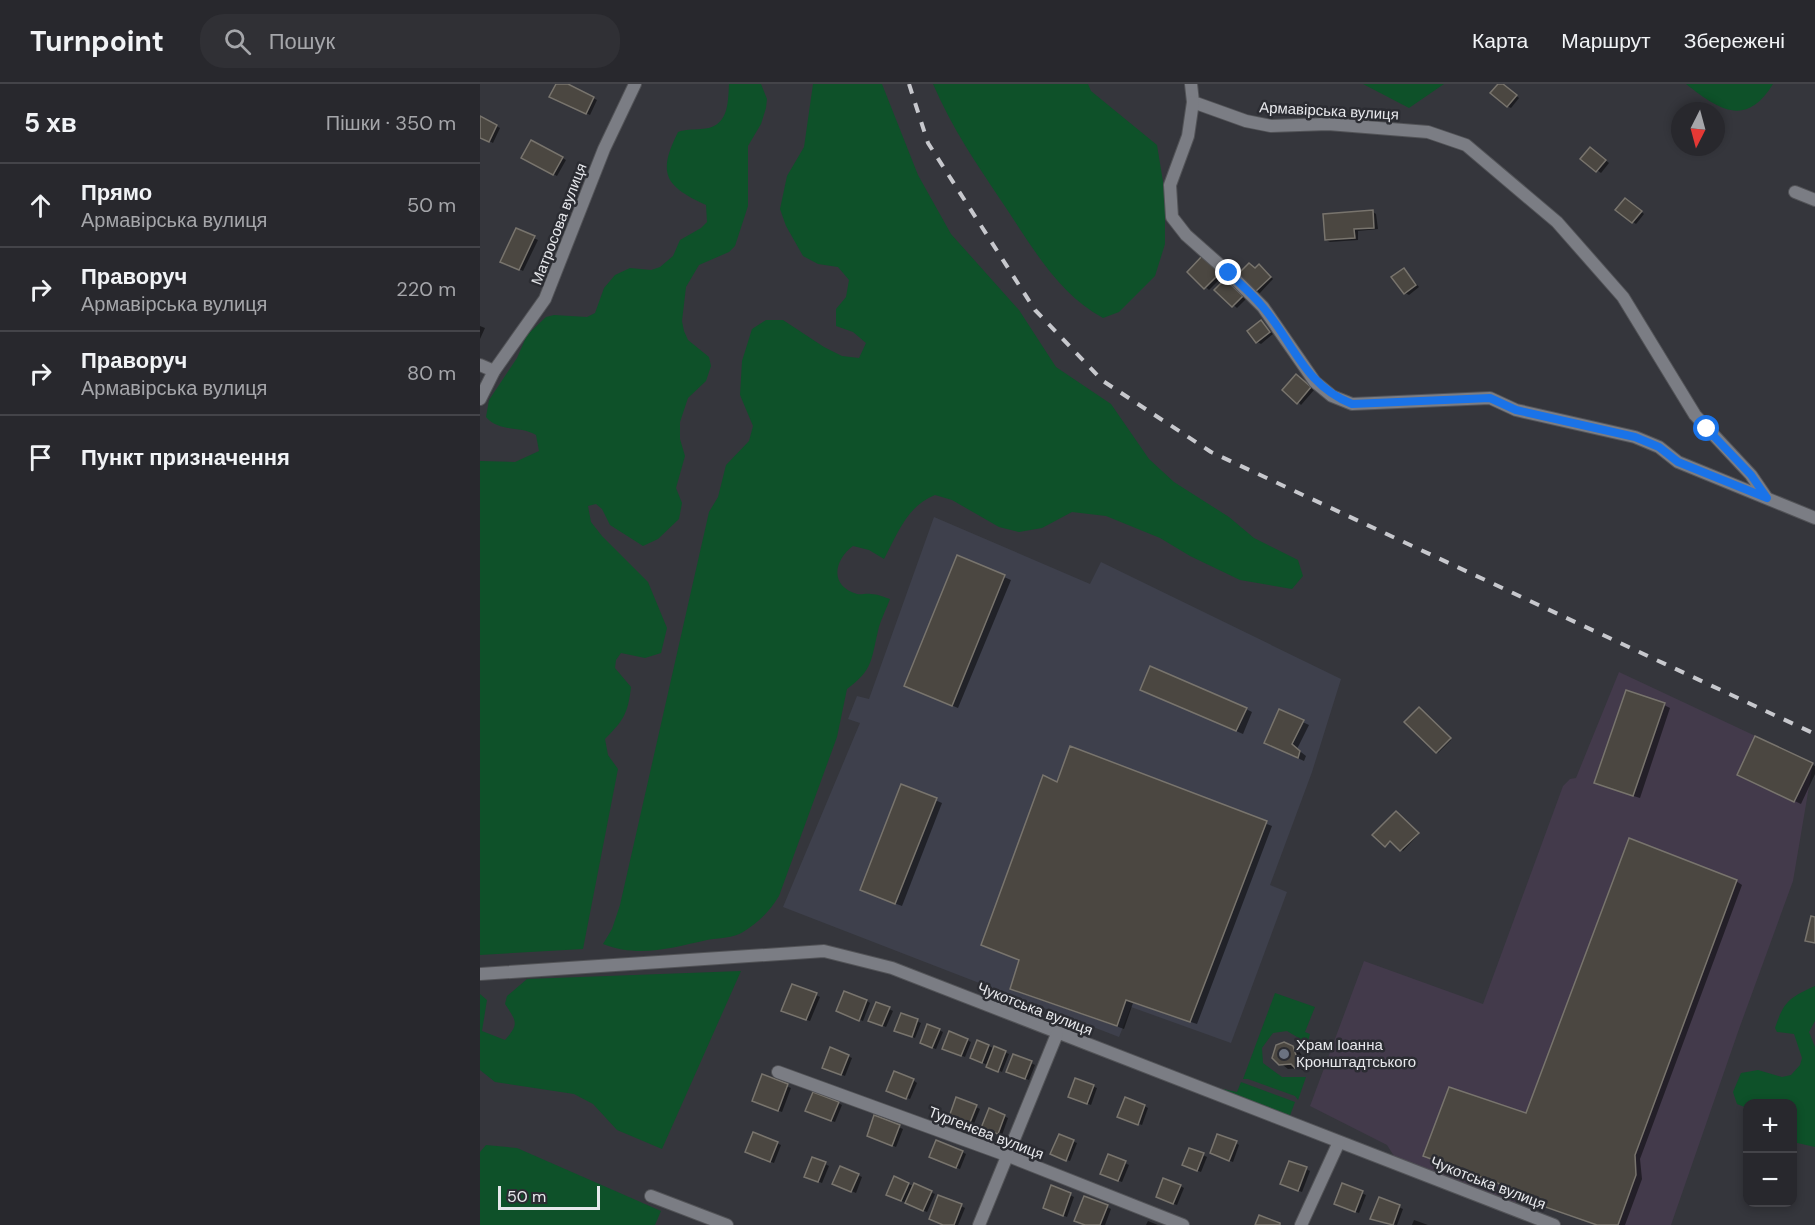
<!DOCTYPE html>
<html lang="uk">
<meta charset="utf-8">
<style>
body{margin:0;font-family:"DM Sans",sans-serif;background:#303035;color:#f1f3f6}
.controls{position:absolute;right:18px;bottom:18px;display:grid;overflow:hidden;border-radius:12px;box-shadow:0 3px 9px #0003}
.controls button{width:54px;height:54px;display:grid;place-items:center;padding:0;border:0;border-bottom:2px solid #444449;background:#28282d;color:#f1f3f6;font:30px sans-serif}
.compass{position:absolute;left:1191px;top:18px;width:54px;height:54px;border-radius:50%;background:#28282d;box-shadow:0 3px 9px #0003;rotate:186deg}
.scale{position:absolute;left:18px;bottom:15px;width:102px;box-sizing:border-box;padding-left:6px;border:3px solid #e7e8ec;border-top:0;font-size:16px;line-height:21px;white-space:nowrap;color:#e7e8ec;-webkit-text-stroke:4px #2b2c32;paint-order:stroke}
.stop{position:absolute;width:18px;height:18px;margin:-14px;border:4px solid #1a73e8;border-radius:50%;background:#fff}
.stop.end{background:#1a73e8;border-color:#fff;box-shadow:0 2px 6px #0008}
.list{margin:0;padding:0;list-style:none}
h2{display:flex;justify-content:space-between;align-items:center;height:78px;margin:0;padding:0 24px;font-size:26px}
h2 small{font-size:20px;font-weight:400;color:#a5a6aa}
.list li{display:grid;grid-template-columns:39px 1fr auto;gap:18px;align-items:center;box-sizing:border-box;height:84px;padding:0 24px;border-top:2px solid #444449}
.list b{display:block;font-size:22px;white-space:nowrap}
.list p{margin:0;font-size:20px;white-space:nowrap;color:#a5a6aa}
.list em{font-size:20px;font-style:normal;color:#a5a6aa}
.icon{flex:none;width:33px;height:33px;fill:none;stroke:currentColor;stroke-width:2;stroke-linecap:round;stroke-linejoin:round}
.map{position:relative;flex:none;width:1335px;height:1141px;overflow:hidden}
header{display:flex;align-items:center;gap:36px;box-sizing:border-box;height:84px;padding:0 30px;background:#28282d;border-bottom:2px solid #444449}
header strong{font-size:28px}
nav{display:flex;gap:33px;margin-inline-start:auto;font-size:21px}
.search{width:420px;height:54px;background:#303035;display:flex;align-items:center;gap:15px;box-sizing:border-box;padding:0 21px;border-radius:24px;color:#a5a6aa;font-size:22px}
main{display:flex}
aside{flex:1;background:#28282d}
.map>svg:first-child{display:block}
</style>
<header>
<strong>Turnpoint</strong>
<div class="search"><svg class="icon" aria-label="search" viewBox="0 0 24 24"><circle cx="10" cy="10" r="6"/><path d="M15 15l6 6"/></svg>Пошук</div>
<nav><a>Карта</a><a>Маршрут</a><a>Збережені</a></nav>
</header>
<main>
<aside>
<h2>5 хв<small>Пішки · 350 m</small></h2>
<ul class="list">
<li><svg class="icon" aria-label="ahead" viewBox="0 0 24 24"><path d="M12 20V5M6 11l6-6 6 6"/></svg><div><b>Прямо</b><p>Армавірська вулиця</p></div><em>50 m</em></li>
<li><svg class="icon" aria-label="right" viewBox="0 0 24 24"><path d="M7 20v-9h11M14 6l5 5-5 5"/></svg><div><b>Праворуч</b><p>Армавірська вулиця</p></div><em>220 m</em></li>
<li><svg class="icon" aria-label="right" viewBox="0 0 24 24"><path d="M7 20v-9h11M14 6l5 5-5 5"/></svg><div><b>Праворуч</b><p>Армавірська вулиця</p></div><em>80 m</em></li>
<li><svg class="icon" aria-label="arrive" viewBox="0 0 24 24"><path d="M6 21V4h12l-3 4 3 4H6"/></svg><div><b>Пункт призначення</b></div></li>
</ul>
</aside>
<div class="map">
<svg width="1335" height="1141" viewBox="0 0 1335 1141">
<rect width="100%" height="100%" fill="#35363c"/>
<polygon fill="#433a4b" points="1139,588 1333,679 1313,797 1259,945 1191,1141 1117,1141 1038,1113 1035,1122 914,1072 907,1061 830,1022 884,877 1003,920 1083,702 1090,695 1096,694"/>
<polygon fill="#3e404c" points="454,433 610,500 621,478 861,595 832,688 790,801 807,808 751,959 651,923 639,953 303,823 380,639 368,635 377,612 389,615"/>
<g fill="#0e5129">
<path d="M249,0H281L287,15L286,24L281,40L268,62V122L255,162L249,168L219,181L206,203L202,237L204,247L208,256L229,273L231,282L226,297L208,314L200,338V355L205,372L196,404L202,419L199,435L178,455L163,462L130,441L122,425L116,420L108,422L111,438L122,452L168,498L187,544L181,569L165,574L141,569L136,576L135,584L151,603C148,630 143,637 125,655L128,671L138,685L103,865L0,871V377L35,378L59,367L56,351C40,341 20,349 6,333L9,316L37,274L47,251L66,233L74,231L107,233L115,229L124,204L135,191L150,184L171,186L180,183L193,172L200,156L221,144L227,138L226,121C185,102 177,90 198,48C206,45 212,46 221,45C248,44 248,21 249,0Z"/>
<path d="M333,0H402L438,91L471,150L539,226L576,283L631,320L669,375L694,398L749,433L774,454L818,476L823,492L812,505L760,496L710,472L680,454L626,432L592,428L562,444L539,448L519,443L472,416L455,411C427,422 418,449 404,475L389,466L373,462C354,476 349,502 377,510C381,511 386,509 391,510C397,510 404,513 410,515C406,526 400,537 398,547C391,576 393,586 367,605L357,653L299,812C290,827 278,839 263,848C254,854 238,854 227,856C191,864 159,874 123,860L132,845L140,821L229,428L238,413L246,381L269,357L273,342L260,311L262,277L272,245L286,236H303L344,263L362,272L379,274L386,259L373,248L356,242V225L366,213L369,196L358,183L338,180L323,172L306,142L300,125L307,92L324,63Z"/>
<path d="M453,0H608L611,7L677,61L685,110V160L675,192L639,228L623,234C577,209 551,161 522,118C496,79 472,44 453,0Z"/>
<polygon points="883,0 964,0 929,24"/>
<path d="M1206,0H1293C1266,44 1239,26 1206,0Z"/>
<path d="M261,887L182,1065L137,1046L113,1020L94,1010L15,998L0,986V910L7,916L2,947L25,956C39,940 37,938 25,920L27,912L47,895Z"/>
<path d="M1335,902V937L1329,948L1335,963V1063L1313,1058L1312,1020H1268L1267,1024L1257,1020L1253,1008L1261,989L1278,986L1302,993L1311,991L1320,981L1322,974L1314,950L1297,948L1295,944C1304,917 1309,914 1335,902Z"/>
<polygon points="795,909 835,923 825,948 830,950 826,965 823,966 822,956 807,947 793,949 782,964 783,979 802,993 826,993 818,1016 815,1012 768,995 763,995"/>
<polygon points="761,998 815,1018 809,1034 738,1004 757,1008"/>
<polygon points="6,1061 37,1064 181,1127 175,1141 0,1141 0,1068"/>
</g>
<g fill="#0007">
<polygon points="77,0 84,0 117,16 110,31 71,12"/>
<polygon points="1020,0 1039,14 1031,24 1027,22"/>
<polygon points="0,34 20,44 13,59 0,52"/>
<polygon points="52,58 86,76 77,92 43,74"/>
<polygon points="1114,67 1129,79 1121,89 1102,75"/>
<polygon points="1149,118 1164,130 1156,140 1153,138"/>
<polygon points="893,128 896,130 898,145 878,147 878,156 850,158 846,156"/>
<polygon points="37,146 58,156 43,187 22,177"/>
<polygon points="726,176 743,192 729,206 709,188"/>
<polygon points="783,184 793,195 779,210 775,207 776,185"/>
<polygon points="924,186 939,203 929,211 925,209"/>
<polygon points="749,199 766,215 757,224 736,206"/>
<polygon points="781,238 793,250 781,260 777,258"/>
<polygon points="0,242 5,244 0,255"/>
<polygon points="820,294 834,306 821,321 818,318"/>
<polygon points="478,473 531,496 478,624 425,602"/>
<polygon points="668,609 766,625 772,628 763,650"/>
<polygon points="1184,621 1190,624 1160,714 1122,702"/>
<polygon points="941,626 971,656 958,669 957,668"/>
<polygon points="800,627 829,641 817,665 826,672 824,677 792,662"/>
<polygon points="1276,654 1335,682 1335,690 1321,720 1265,694"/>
<polygon points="591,664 792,742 717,940 653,919 644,945 538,908 532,904 541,877 503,861 578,700"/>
<polygon points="422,702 462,719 422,822 387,809"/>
<polygon points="918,729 939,750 923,767 912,757 905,762"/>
<polygon points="1256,797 1262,801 1160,1075 1162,1095 1145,1141 1117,1141 1045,1116 1039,1113 1041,1107 945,1072 1047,1031"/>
<polygon points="336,911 340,913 330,937 307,928"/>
<polygon points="387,917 390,919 383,937 361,929"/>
<polygon points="409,925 413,927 406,943 394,938"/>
<polygon points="422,931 441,939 435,954 420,948"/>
<polygon points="459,946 463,948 456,965 445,961"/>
<polygon points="487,956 491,958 485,973 468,966"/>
<polygon points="498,958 529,970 522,988 495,975"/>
<polygon points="800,960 809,961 818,966 829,981 824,987 819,984 808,985 794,974 794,966"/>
<polygon points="351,965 372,974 365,992 348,985"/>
<polygon points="551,979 555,981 549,996 532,989"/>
<polygon points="283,992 311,1004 302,1028 277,1019"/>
<polygon points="433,996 437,999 430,1015 412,1008"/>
<polygon points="596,996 617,1004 611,1021 594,1014"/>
<polygon points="358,1019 362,1021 355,1038 331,1029"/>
<polygon points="664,1022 668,1024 662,1041 641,1033"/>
<polygon points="496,1023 500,1025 493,1042 474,1035"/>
<polygon points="510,1026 528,1034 522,1051 507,1045"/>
<polygon points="395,1033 423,1045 416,1063 392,1053"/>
<polygon points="274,1050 301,1061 294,1079 270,1070"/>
<polygon points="579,1052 597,1059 590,1077 576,1072"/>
<polygon points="756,1059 759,1061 753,1078 735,1071"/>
<polygon points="482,1068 486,1070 480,1085 455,1075"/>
<polygon points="723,1071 727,1073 721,1088 708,1083"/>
<polygon points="645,1079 649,1081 642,1098 625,1092"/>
<polygon points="345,1080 349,1082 342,1099 330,1094"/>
<polygon points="361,1084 382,1093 376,1109 358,1101"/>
<polygon points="826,1085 830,1087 822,1108 805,1102"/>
<polygon points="428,1100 455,1110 447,1128 411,1112"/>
<polygon points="863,1101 886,1111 879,1129 859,1122"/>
<polygon points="700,1102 704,1104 697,1121 681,1115"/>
<polygon points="572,1103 594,1113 587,1133 568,1125"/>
<polygon points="899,1115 923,1125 917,1141 896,1136"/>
<polygon points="481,1122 485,1124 478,1141 465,1141"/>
<polygon points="627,1123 631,1125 625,1141 607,1141"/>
<polygon points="934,1136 948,1141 932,1141"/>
<polygon points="668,1137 678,1141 666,1141"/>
</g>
<g fill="#4b4741" stroke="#78746d" stroke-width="1.5">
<polygon points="76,0 88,0 114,13 106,30 69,13"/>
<polygon points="1018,0 1023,0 1037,11 1027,23 1010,9"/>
<polygon points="0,32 17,41 9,58 0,54"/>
<polygon points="51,56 83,73 73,91 41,74"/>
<polygon points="1110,63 1126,76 1116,88 1100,75"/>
<polygon points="1145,114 1162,127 1152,139 1135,126"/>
<polygon points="893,126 894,144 874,145 875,154 845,156 843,130"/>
<polygon points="36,144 55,152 39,186 20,178"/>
<polygon points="722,172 740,189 724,205 707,188"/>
<polygon points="769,179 775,184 779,180 791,193 774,209 757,191"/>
<polygon points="924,184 936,201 924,210 911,193"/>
<polygon points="745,195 763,212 752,223 734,206"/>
<polygon points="781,236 790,248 776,259 767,247"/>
<polygon points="816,290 831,303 817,320 802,306"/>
<polygon points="477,471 525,491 472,622 424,602"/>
<polygon points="670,582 767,624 756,647 660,606"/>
<polygon points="1146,606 1185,619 1153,712 1114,699"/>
<polygon points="939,623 971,654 956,669 924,638"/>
<polygon points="799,625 824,636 812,660 820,667 818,674 784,659"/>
<polygon points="1275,652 1333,679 1314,718 1257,691"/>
<polygon points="590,662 787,737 710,938 646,916 637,942 530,905 539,876 501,861 563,691 577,698"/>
<polygon points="421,700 457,714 415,820 380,806"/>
<polygon points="916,727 939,749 920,767 910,757 905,763 892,751"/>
<polygon points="1149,754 1257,796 1155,1071 1156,1091 1138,1141 1117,1141 1037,1113 1039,1107 943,1072 969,1003 1046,1029"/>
<polygon points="1331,832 1335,833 1335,859 1325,857"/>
<polygon points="312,900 337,909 326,936 301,927"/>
<polygon points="364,907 387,916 379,937 356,927"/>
<polygon points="396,918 410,923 402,942 388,937"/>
<polygon points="421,929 438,935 432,953 414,947"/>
<polygon points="447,940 460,945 452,964 440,959"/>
<polygon points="469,947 488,955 481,972 462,965"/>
<polygon points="497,956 509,961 502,979 490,974"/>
<polygon points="804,958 813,962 816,971 821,976 815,984 811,980 799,981 792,974 796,961"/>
<polygon points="514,962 526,967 518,988 506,983"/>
<polygon points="350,963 369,971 361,991 342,984"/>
<polygon points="533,970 552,977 545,995 526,988"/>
<polygon points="414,987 434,995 426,1015 406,1007"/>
<polygon points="282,990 308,1000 298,1027 272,1017"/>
<polygon points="595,994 614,1001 607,1020 588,1013"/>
<polygon points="333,1008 359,1018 351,1037 325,1027"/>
<polygon points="476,1013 497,1021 489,1041 469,1033"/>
<polygon points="645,1013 665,1021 658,1041 637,1033"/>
<polygon points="509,1024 525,1031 518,1050 501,1044"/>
<polygon points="394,1031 420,1041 412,1062 387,1052"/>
<polygon points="273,1048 298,1058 290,1078 265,1068"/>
<polygon points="579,1050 594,1056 586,1077 570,1070"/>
<polygon points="737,1050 757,1057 749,1077 730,1069"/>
<polygon points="456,1056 483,1067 476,1084 449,1073"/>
<polygon points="709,1064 724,1069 717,1087 702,1081"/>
<polygon points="628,1070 646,1077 638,1097 620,1090"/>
<polygon points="332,1073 346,1078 338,1098 324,1093"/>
<polygon points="809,1077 827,1083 818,1107 800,1100"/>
<polygon points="360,1082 379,1090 371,1108 352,1100"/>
<polygon points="414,1092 429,1099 421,1117 406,1111"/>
<polygon points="683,1094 701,1101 693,1120 676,1113"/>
<polygon points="434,1099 452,1107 443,1127 425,1119"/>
<polygon points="862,1099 883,1107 875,1128 854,1120"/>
<polygon points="571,1101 591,1109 583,1132 563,1124"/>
<polygon points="458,1111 482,1120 474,1141 463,1141 449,1135"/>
<polygon points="604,1112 628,1121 620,1141 605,1141 594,1137"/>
<polygon points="899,1113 920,1121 913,1141 890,1135"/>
<polygon points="779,1131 800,1139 800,1141 775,1141"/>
</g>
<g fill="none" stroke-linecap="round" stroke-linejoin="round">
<defs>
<g id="minor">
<polyline points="711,0 713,18 766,37 791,42 848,40 948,48 986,61 1077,138 1143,213 1215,331 1271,391 1286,413"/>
<polyline points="713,18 708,52 690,101 692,133 706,151 749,189 783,223 835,298 852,312 872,320 1010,314 1036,326 1155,353 1179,363 1198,378 1335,434"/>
<polyline points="1315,108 1335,116"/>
<polyline points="0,281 14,287"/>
<polyline points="0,315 14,287 65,215 124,65 155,0"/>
<polyline points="0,890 344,867 412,884 1074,1141"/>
<polyline points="298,988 526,1071 703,1141"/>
<polyline points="171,1112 247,1141"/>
<polyline points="499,1141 577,950"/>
<polyline points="821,1141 859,1058"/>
</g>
</defs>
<use href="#minor" stroke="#525357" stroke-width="14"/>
<use href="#minor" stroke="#7b7d84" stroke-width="12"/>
<polyline stroke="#c7c8cd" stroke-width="4" stroke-dasharray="10 10" stroke-linecap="butt" points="429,0 448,59 555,226 623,297 731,368 1335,650"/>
</g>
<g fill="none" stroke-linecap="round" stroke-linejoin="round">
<path stroke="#1a73e8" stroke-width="8" d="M749,189C760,200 772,210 782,222C814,259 823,300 872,320L1010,314L1036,326L1155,353L1179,363L1198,378L1287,414L1271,391L1227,345"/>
</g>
<circle fill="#6b7280" stroke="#2b2c32" stroke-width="2" cx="804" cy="970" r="6"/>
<g text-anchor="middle" stroke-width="5" stroke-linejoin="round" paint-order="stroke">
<g font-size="15" fill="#e7e8ec" stroke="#2b2c32">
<text transform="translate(849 27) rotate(3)" y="5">Армавірська вулиця</text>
<text transform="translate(79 140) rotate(-69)" y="5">Матросова вулиця</text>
<text transform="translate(555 925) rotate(21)" y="5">Чукотська вулиця</text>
<text transform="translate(506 1049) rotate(21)" y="5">Тургенєва вулиця</text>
<text transform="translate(1008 1099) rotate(21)" y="5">Чукотська вулиця</text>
</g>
<g font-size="15" fill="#e7e8ec" stroke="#2b2c32" text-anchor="start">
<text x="816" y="966">Храм Іоанна<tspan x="816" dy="17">Кронштадтського</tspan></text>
</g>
</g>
</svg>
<div class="controls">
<button>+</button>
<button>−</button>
</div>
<svg class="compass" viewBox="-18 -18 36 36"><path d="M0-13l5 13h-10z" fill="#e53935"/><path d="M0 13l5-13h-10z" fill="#a5a6aa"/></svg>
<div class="scale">50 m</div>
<div class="stop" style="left:1227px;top:345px"></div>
<div class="stop end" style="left:749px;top:189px"></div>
</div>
</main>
